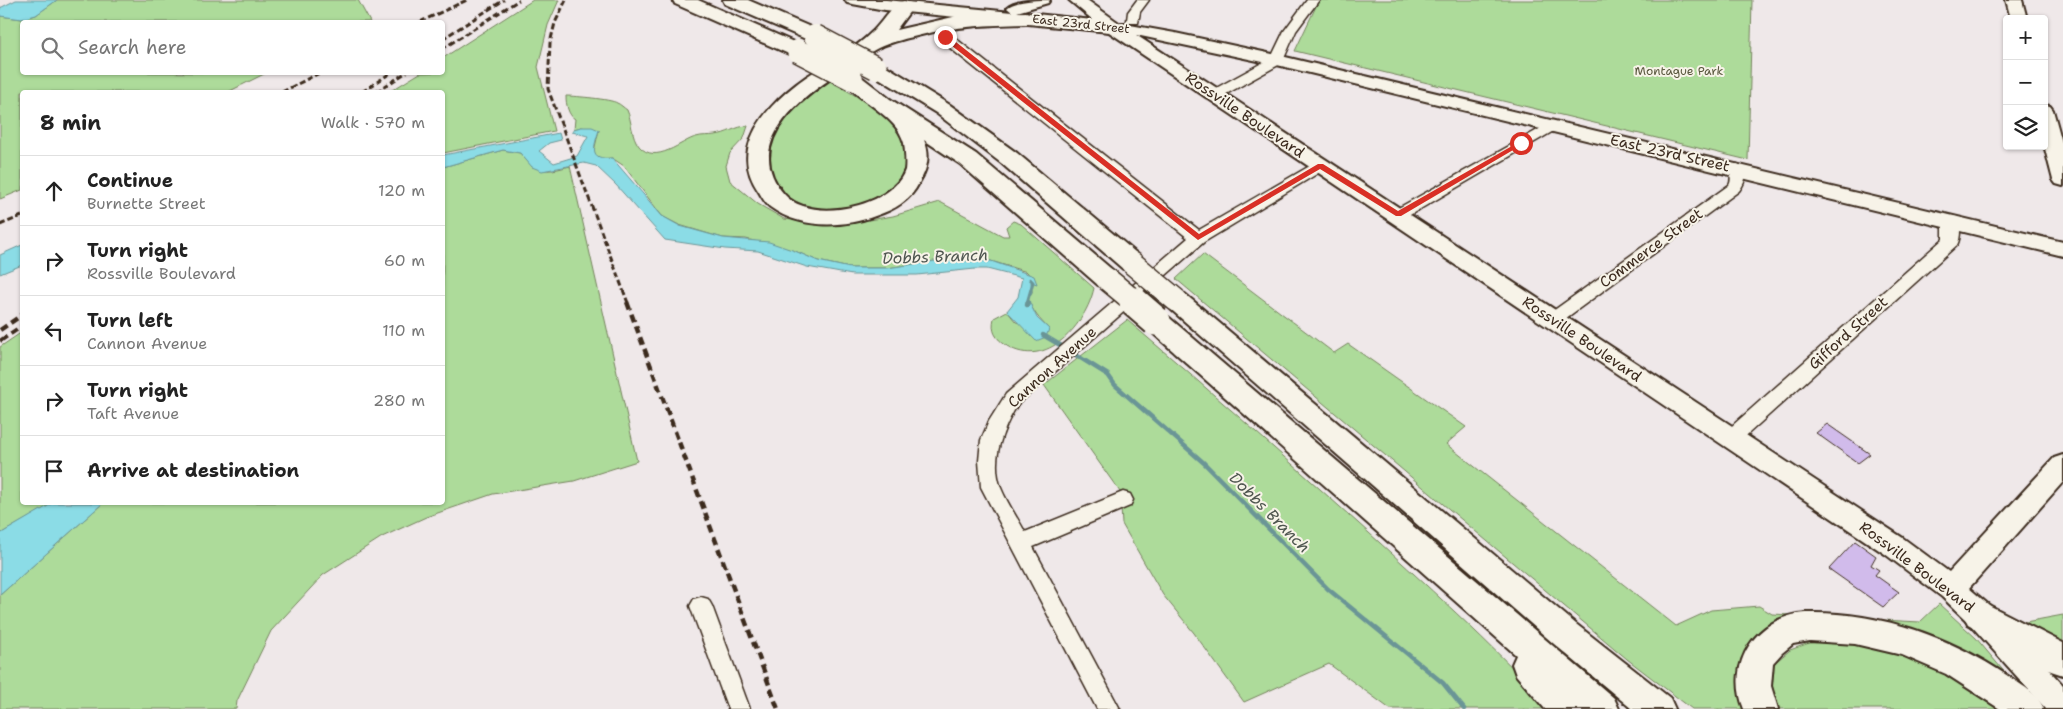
<!DOCTYPE html>
<meta charset="utf-8">
<style>
body{margin:0;font-family:"Shantell Sans",sans-serif;background:#f2f2f2;color:#222}
.controls{position:absolute;right:15px;top:15px;display:grid;overflow:hidden;border-radius:5px;box-shadow:0 1px 4px #0004}
.controls button{width:45px;height:45px;display:grid;place-items:center;padding:0;border:0;border-bottom:1px solid #e0e0e0;background:#fff;color:#222;font:25px sans-serif}
.stop{position:absolute;width:15px;height:15px;margin:-11px;border:4px solid #d93025;border-radius:50%;background:#fff}
.stop.end{background:#d93025;border-color:#fff;box-shadow:0 1px 5px #0008}
.list{margin:0;padding:0;list-style:none}
h2{display:flex;justify-content:space-between;align-items:center;height:65px;margin:0;padding:0 20px;font-size:21px}
h2 small{font-size:16px;font-weight:400;color:#767676}
.list li{display:grid;grid-template-columns:32px 1fr auto;gap:15px;align-items:center;box-sizing:border-box;height:70px;padding:0 20px;border-top:1px solid #e0e0e0}
.list b{display:block;font-size:19px;white-space:nowrap}
.list p{margin:0;font-size:16px;white-space:nowrap;color:#767676}
.list em{font-size:16px;font-style:normal;color:#767676}
.icon{flex:none;width:28px;height:28px;fill:none;stroke:currentColor;stroke-width:2;stroke-linecap:round;stroke-linejoin:round}
.map{position:relative;flex:none;width:2063px;height:709px;overflow:hidden}
.search{position:absolute;background:#fff;box-shadow:0 1px 4px #0004;left:20px;top:20px;width:425px;height:55px;display:flex;align-items:center;gap:12px;box-sizing:border-box;padding:0 18px;border-radius:5px;color:#767676;font-size:19px}
.panel{position:absolute;background:#fff;box-shadow:0 1px 4px #0004;left:20px;top:90px;width:425px;height:415px;border-radius:5px}
.map>svg:first-child{display:block}
</style>
<div class="map">
<svg width="2063" height="709" viewBox="0 0 2063 709">
<rect width="100%" height="100%" fill="#efe8e9"/>
<filter id="ink" filterUnits="userSpaceOnUse"><feTurbulence type="fractalNoise" baseFrequency=".02" numOctaves="2"/><feDisplacementMap in="SourceGraphic" scale="10" xChannelSelector="R" yChannelSelector="G"/><feConvolveMatrix kernelMatrix="1 2 1 2 8 2 1 2 1" color-interpolation-filters="sRGB"/></filter>
<g filter="url(#ink)">
<g fill="#addb9a" stroke="#74825c">
<polygon points="57,0 358,0 370,22 22,22 22,72 266,73 228,92 22,92 22,190 0,199 0,16 22,19 36,15"/>
<polygon points="533,0 559,0 548,25 538,67 554,131 443,153 442,92 389,92 420,73 442,72 443,58"/>
<polygon points="1319,0 1752,0 1748,160 1295,51"/>
<path d="M828,80C852,94 884,109 901,133C907,143 909,155 906,166C891,224 764,227 770,155C773,123 801,96 828,80Z"/>
<path d="M566,96C574,96 611,99 617,103C620,104 624,108 627,110C632,121 631,136 639,146C656,166 682,140 696,137C702,135 709,136 715,135C727,134 736,126 748,126L744,138L730,153L726,166L730,181L758,204L784,219L838,225L893,216L940,202L1003,236H1009L1006,227L1013,221L1021,224L1094,288C1086,325 1046,370 1007,346C995,338 991,331 994,318L1007,311L1016,322L1049,329C1039,319 1033,312 1028,299L1032,292L1031,281L1036,283L1027,272L991,261H935L887,268H850L818,261L795,251L746,239L723,238L679,225L662,216L624,166L612,158L601,159L596,156L594,151L599,130L581,127L574,129L575,119C568,115 566,104 566,96Z"/>
<path d="M503,150L520,153C537,173 544,173 570,166L637,461L574,481L493,494L426,517L382,537L323,575L271,631L237,701L236,709H0V595L103,503L442,502L443,167Z"/>
<polygon points="1203,254 1334,353 1348,344 1466,427 1446,444 1676,626 1711,610 1759,606 1772,614 1920,622 1939,604 1976,638 2032,705 1953,655 1789,624 1753,709 1692,709 1627,659 1176,279"/>
<path d="M1127,320C1205,386 1281,454 1358,523C1424,583 1491,643 1552,709H1390L1329,664L1244,702L1194,633L1163,595L1122,524L1120,492L1044,385Z"/>
<polygon points="22,332 22,502 51,503 44,509 0,534 0,347"/>
<polygon points="2063,615 2063,651 2020,623"/>
<polygon points="1820,639 1896,647 2013,709 1774,709 1769,687 1772,665 1790,650"/>
</g>
<g fill="#8bdce6" stroke="#6b9596">
<polygon points="16,0 57,0 36,15 22,19 0,16 0,8"/>
<path d="M581,127H592L599,130C594,147 588,160 612,158L662,216L680,226L723,238L769,242L795,251L818,261L850,268H887L935,261H991L1034,276L1037,284L1031,282L1032,292L1028,299L1037,318L1049,329L1046,337L1036,341L1007,311L1018,297L1022,278L987,269H975L917,275H852L807,267L758,251L725,249L665,240L616,185L596,166L584,163L542,171L532,167L520,153L503,150L443,167V155L559,133L561,140L549,143L539,151L554,163L577,156L588,136L572,132L574,129Z"/>
<polygon points="22,245 22,265 0,274 0,255"/>
<polygon points="53,503 103,503 0,595 0,534"/>
</g>
<g fill="none" stroke-linecap="round" stroke-linejoin="round">
<polyline stroke="#6b9596" stroke-width="3" points="1027,303 1033,282 1030,279"/>
<g stroke="#6b9596" stroke-width="4.5">
<polyline points="1027,305 1028,302"/>
<polyline points="1043,335 1065,348"/>
<polyline points="1071,352 1108,375 1115,385 1204,463 1328,589 1443,683 1464,709"/>
</g>
</g>
<g fill="#d1bbeb" stroke="#3b2a1e">
<polygon points="1827,424 1870,454 1858,463 1816,433"/>
<polygon points="1855,541 1876,556 1871,565 1879,570 1875,575 1899,592 1883,607 1829,569"/>
</g>
<g fill="none" stroke-linecap="round" stroke-linejoin="round">
<defs>
<g id="minor">
<polygon points="1137,0 1149,0 1140,12 1138,23 1128,23 1127,20 1128,12"/>
<polygon points="1307,0 1319,0 1296,31 1282,63 1219,98 1209,98 1207,95 1209,92 1271,58 1284,31"/>
<path d="M945,33L950,34L1199,230L1315,163H1325L1327,166L1325,169L1204,242L1018,404C1003,428 990,459 1001,488C1007,503 1017,517 1025,532L1123,492L1130,494L1133,500L1130,506L1033,547L1120,709H1097L981,487L979,461L981,440L989,421L1006,394L1188,238L940,40L938,37L940,34Z"/>
<polygon points="1552,122 1557,123 1559,126 1557,129 1403,219 1398,220 1393,219 1390,215 1393,211"/>
<path d="M1737,164L1742,166C1748,175 1745,183 1739,191L1558,324L1552,326L1546,324L1543,320L1546,316L1729,185C1733,179 1728,172 1732,166Z"/>
<path d="M1951,216L1957,217C1961,224 1961,238 1957,245L1738,443L1731,445L1724,443L1722,438L1724,433L1943,239V221L1945,217Z"/>
<polygon points="701,597 708,599 712,606 750,709 728,709 690,606 694,599"/>
</g>
<g id="major">
<path d="M845,0H886L1012,12L1007,8C1015,0 1038,0 1050,0L1048,3L1017,12L1093,20L1069,0H1087L1119,23L1175,33L1277,55L2063,242V256L1277,65L1136,35L1903,538L1949,572L2054,458L2063,455V482L1969,588L1989,605L2063,685V709H2046L1969,623L1942,597L1885,554L1109,32L885,10L847,3Z"/>
<polygon points="2006,0 2022,0 2027,19 2011,19"/>
<polygon points="2044,105 2050,106 2053,110 2063,146 2063,186 2056,184 2053,180 2044,145"/>
</g>
<g id="highway">
<polygon points="673,0 698,0 805,47 808,51 805,55 798,57 791,55 675,4"/>
<polygon points="723,0 748,0 822,32 825,36 822,40 815,42 808,40 725,4"/>
<path d="M904,1L911,3L913,7L896,30L962,15L1026,12L1033,14L1036,18L1033,22L1026,24C991,25 956,26 921,35C908,38 891,42 878,48C868,53 858,61 849,67C809,92 738,140 784,194C809,224 892,208 905,170C906,164 905,150 904,143C897,115 857,101 842,79L845,75L852,73L859,75L890,99L976,154L1116,273L1119,279L1116,285L1107,288L1098,285L960,164L924,140C931,155 927,170 919,183C910,201 894,210 875,216C842,228 800,229 770,207C765,203 762,197 759,192C750,179 745,165 748,149C754,119 783,93 806,77C828,62 853,51 872,32C882,23 892,4 904,1Z"/>
<polygon points="876,62 883,64 950,105 1017,153 1141,257 1144,263 1141,269 1132,271 1123,269 1001,163 936,113 869,72 866,68 869,64"/>
<polygon points="1176,291 1185,294 1576,624 1670,698 1675,709 1632,709 1554,644 1167,306 1163,300 1167,294"/>
<polygon points="1156,312 1165,314 1614,698 1619,709 1545,709 1516,675 1512,664 1516,655 1147,328 1143,321 1147,314"/>
<polygon points="1979,600 2063,643 2063,675 2051,671 1968,624 1963,614 1968,604"/>
<path d="M1806,613C1878,611 1949,636 2008,676C2023,686 2037,693 2044,709H2000L1946,674L1902,655L1855,644L1810,641L1793,644L1782,653L1773,663L1771,686L1778,709H1744C1725,663 1757,616 1806,613Z"/>
</g>
</defs>
<use href="#minor" stroke="#3b2a1e" stroke-width="3"/>
<use href="#major" stroke="#3b2a1e" stroke-width="4"/>
<use href="#highway" stroke="#3b2a1e" stroke-width="4"/>
<use href="#minor" fill="#f7f3e8" fill-rule="evenodd"/>
<use href="#major" fill="#f7f3e8" fill-rule="evenodd"/>
<use href="#highway" fill="#f7f3e8" fill-rule="evenodd"/>
<g stroke="#3b2a1e" stroke-width="3" stroke-dasharray="6 3" stroke-linecap="butt">
<polyline points="566,0 555,23 550,43 548,89 628,303"/>
<polyline points="420,22 467,0"/>
<polyline points="442,39 504,0"/>
<polyline points="442,49 519,0"/>
<polyline points="282,92 321,72"/>
<polyline points="362,92 392,72"/>
<polyline points="376,92 407,72"/>
<polyline points="0,225 22,216"/>
</g>
<g stroke="#3b2a1e" stroke-width="4.5" stroke-dasharray="8 4.5" stroke-linecap="butt">
<polyline points="627,302 778,709"/>
<polyline points="0,330 22,315"/>
<polyline points="0,341 22,326"/>
</g>
<defs>
<g id="highway-bridge-far1">
<polyline points="815,36 876,68"/>
<polyline points="798,51 852,79"/>
<polyline points="1132,263 1176,300"/>
<polyline points="1107,279 1136,303"/>
</g>
<polyline id="highway-bridge" points="1134,302 1156,321"/>
</defs>
<use href="#highway-bridge-far1" stroke="#3b2a1e" stroke-width="25" stroke-linecap="butt"/>
<use href="#highway-bridge" stroke="#3b2a1e" stroke-width="33" stroke-linecap="butt"/>
<use href="#highway-bridge-far1" stroke="#f7f3e8" stroke-width="22"/>
<use href="#highway-bridge" stroke="#f7f3e8" stroke-width="29"/>
</g>
</g>
<polygon fill="#d93025" points="942,35 947,35 1199,234 1318,164 1323,164 1398,211 1519,142 1525,143 1401,216 1396,216 1320,169 1198,240 942,38"/>
<g text-anchor="middle" stroke-width="4" stroke-linejoin="round" paint-order="stroke">
<g font-size="12" fill="#3b2a1e" stroke="#f7f3e8">
<text transform="translate(1081 24) rotate(6)" y="4">East 23rd Street</text>
</g>
<g font-size="12" fill="#58563d" stroke="#f7f3e8">
<text x="1679" y="75">Montague Park</text>
</g>
<g font-size="15" fill="#3b2a1e" stroke="#f7f3e8">
<text transform="translate(1245 115) rotate(34)" y="5">Rossville Boulevard</text>
<text transform="translate(1670 153) rotate(13)" y="5">East 23rd Street</text>
<text transform="translate(1651 248) rotate(-36)" y="5">Commerce Street</text>
<text transform="translate(1848 333) rotate(-42)" y="5">Gifford Street</text>
<text transform="translate(1582 339) rotate(34)" y="5">Rossville Boulevard</text>
<text transform="translate(1052 367) rotate(-42)" y="5">Cannon Avenue</text>
<text transform="translate(1917 567) rotate(37)" y="5">Rossville Boulevard</text>
</g>
<g font-size="16" font-style="italic" fill="#4f5650" stroke="#f7f3e8">
<text transform="translate(935 256) rotate(-2)" y="6">Dobbs Branch</text>
<text transform="translate(1270 512) rotate(45)" y="6">Dobbs Branch</text>
</g>
</g>
</svg>
<div class="controls">
<button>+</button>
<button>−</button>
<button><svg class="icon" aria-label="layers" viewBox="0 0 24 24"><path d="M12 4l9 5-9 5-9-5zM3 14l9 5 9-5"/></svg></button>
</div>
<div class="stop" style="left:1521px;top:143px"></div>
<div class="stop end" style="left:945px;top:37px"></div>
<div class="search"><svg class="icon" aria-label="search" viewBox="0 0 24 24"><circle cx="10" cy="10" r="6"/><path d="M15 15l6 6"/></svg>Search here</div>
<section class="panel">
<h2>8 min<small>Walk · 570 m</small></h2>
<ul class="list">
<li><svg class="icon" aria-label="ahead" viewBox="0 0 24 24"><path d="M12 20V5M6 11l6-6 6 6"/></svg><div><b>Continue</b><p>Burnette Street</p></div><em>120 m</em></li>
<li><svg class="icon" aria-label="right" viewBox="0 0 24 24"><path d="M7 20v-9h11M14 6l5 5-5 5"/></svg><div><b>Turn right</b><p>Rossville Boulevard</p></div><em>60 m</em></li>
<li><svg class="icon" aria-label="left" viewBox="0 0 24 24"><path d="M17 20v-9H6M10 6l-5 5 5 5"/></svg><div><b>Turn left</b><p>Cannon Avenue</p></div><em>110 m</em></li>
<li><svg class="icon" aria-label="right" viewBox="0 0 24 24"><path d="M7 20v-9h11M14 6l5 5-5 5"/></svg><div><b>Turn right</b><p>Taft Avenue</p></div><em>280 m</em></li>
<li><svg class="icon" aria-label="arrive" viewBox="0 0 24 24"><path d="M6 21V4h12l-3 4 3 4H6"/></svg><div><b>Arrive at destination</b></div></li>
</ul>
</section>
</div>
